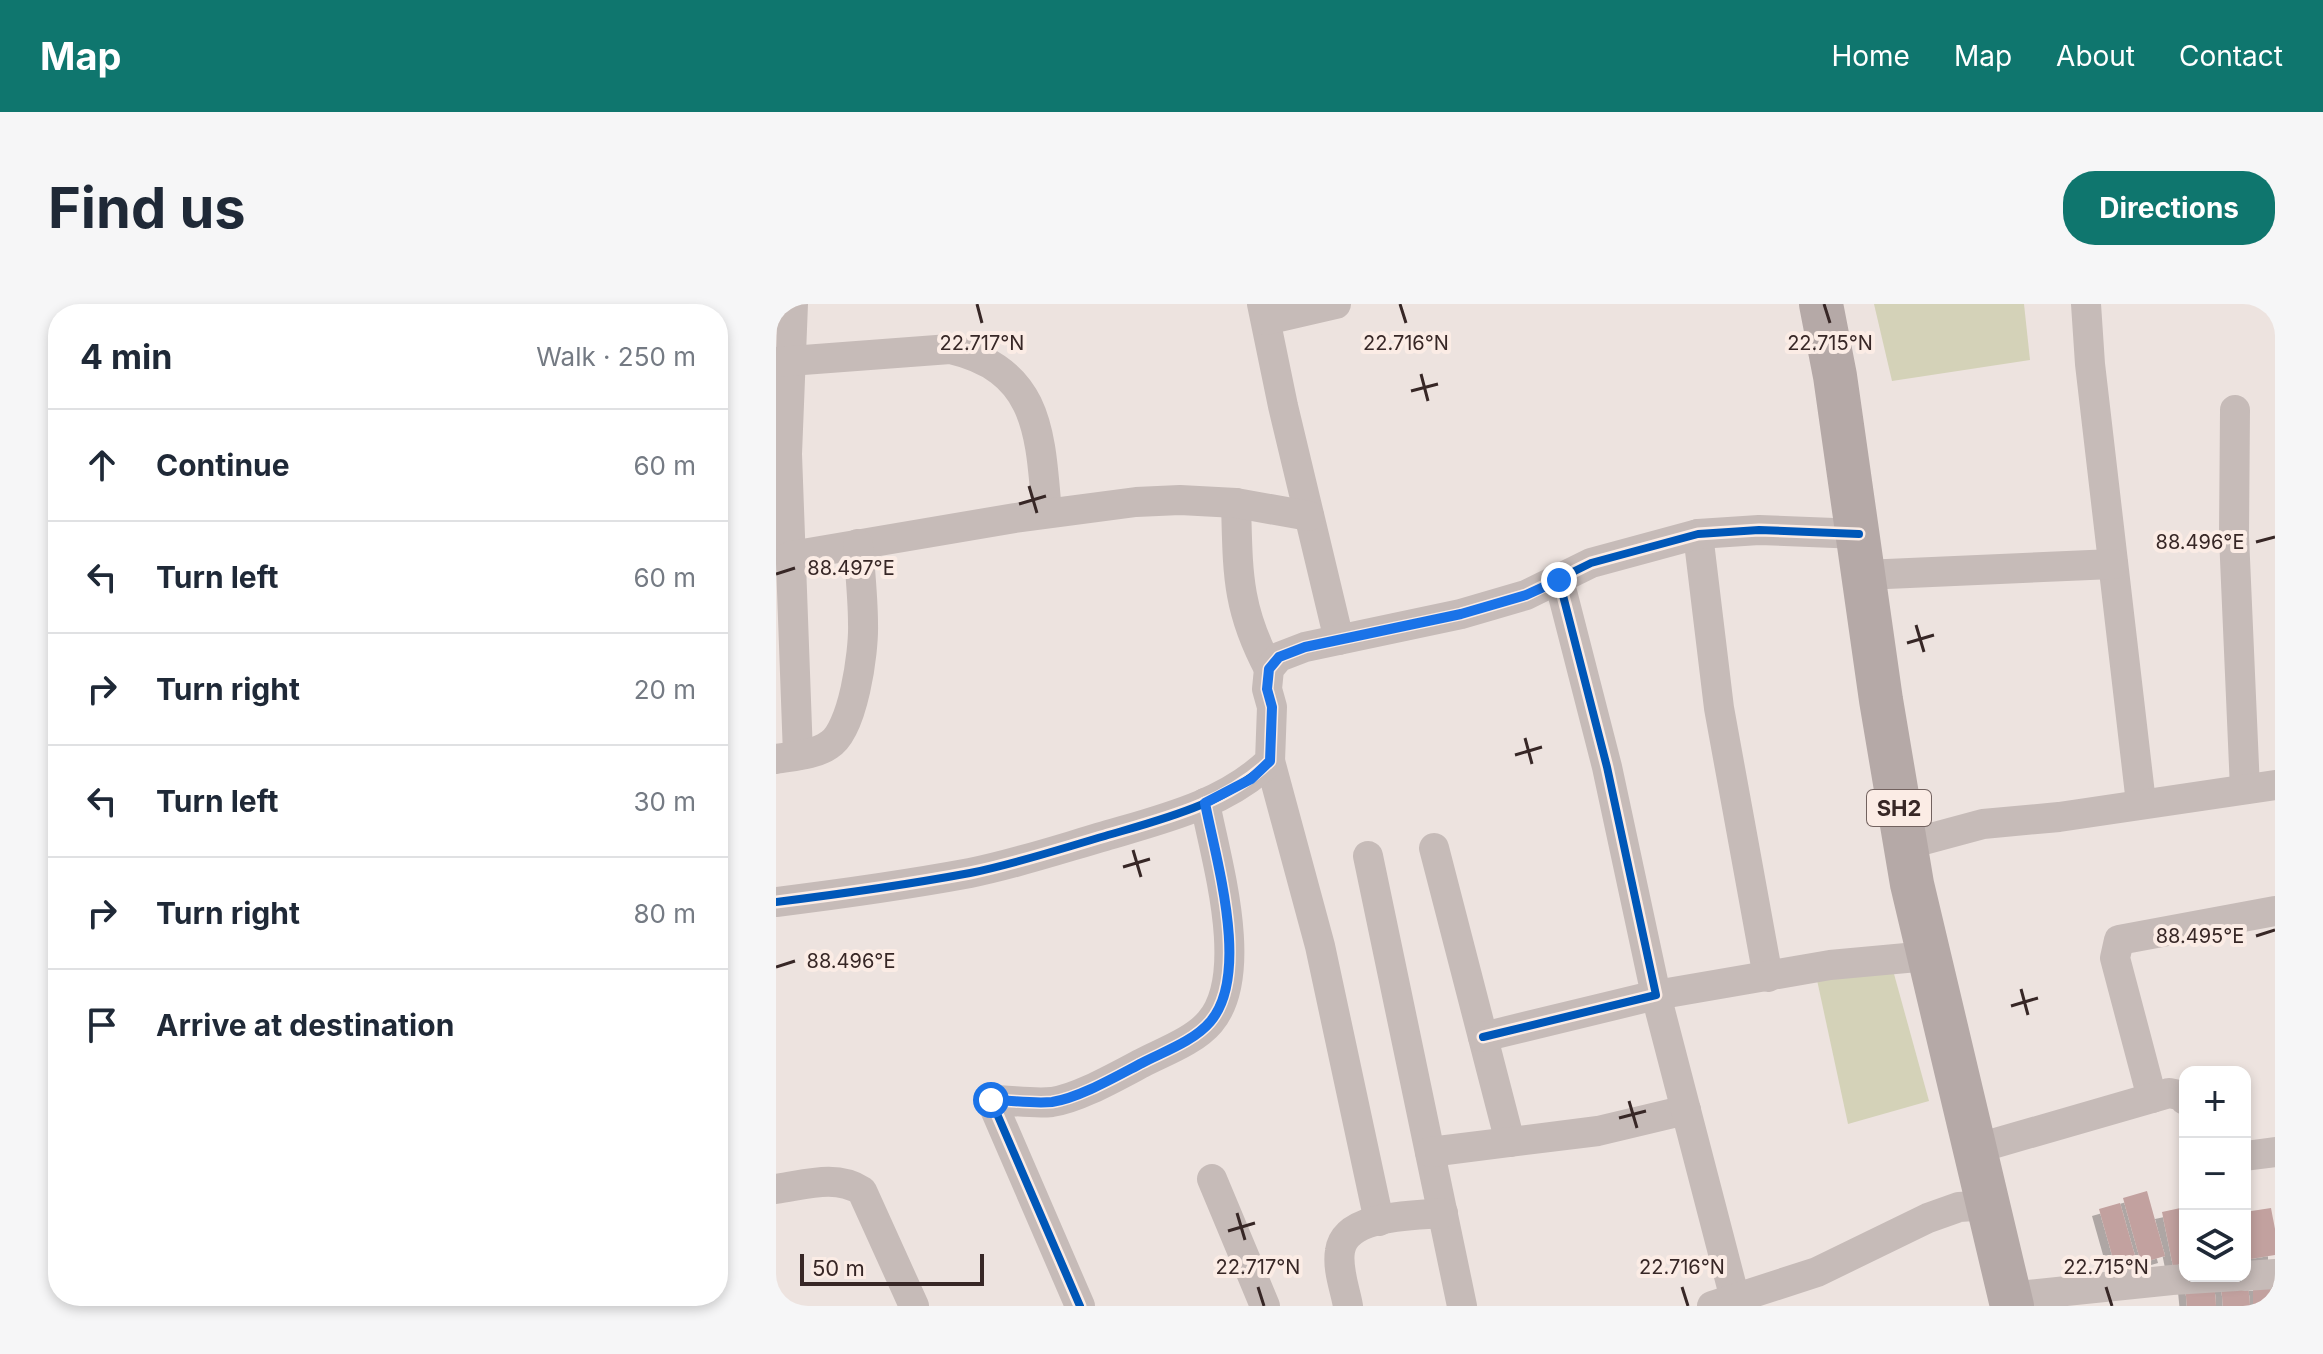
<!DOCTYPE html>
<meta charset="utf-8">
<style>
body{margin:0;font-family:Inter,sans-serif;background:#f6f6f7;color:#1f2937}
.controls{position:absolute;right:24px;bottom:24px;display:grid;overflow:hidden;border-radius:16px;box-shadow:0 4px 12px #0003}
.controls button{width:72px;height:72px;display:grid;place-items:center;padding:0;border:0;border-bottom:2px solid #e0e1e3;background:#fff;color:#1f2937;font:40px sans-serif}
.scale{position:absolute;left:24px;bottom:20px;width:184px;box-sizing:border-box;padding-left:8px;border:4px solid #372726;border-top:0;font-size:22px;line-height:28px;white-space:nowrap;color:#372726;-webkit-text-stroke:6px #fbece5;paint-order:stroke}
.stop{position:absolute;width:24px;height:24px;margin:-18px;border:6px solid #1a73e8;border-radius:50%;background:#fff}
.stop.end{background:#1a73e8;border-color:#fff;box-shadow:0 2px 8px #0008}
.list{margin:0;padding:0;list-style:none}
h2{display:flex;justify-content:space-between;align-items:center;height:104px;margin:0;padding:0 32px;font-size:34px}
h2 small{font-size:26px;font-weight:400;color:#747a83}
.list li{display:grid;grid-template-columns:52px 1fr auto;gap:24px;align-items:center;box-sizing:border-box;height:112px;padding:0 32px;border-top:2px solid #e0e1e3}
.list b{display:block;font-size:30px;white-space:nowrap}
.list em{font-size:26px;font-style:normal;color:#747a83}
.icon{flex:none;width:44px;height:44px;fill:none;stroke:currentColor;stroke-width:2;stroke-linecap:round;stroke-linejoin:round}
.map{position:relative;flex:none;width:1499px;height:1002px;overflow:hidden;border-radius:32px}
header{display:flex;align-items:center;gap:48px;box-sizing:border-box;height:112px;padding:0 40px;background:#0f766e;color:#fff}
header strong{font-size:38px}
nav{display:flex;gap:44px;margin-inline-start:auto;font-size:28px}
.intro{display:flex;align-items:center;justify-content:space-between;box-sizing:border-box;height:192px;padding:0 48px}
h1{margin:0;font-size:56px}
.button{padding:20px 36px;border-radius:32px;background:#0f766e;color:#fff;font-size:28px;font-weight:700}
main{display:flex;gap:48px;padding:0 48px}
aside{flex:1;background:#fff;border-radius:32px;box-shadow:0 4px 12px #0003}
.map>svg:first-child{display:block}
</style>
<header>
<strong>Map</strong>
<nav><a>Home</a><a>Map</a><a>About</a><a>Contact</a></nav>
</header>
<div class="intro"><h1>Find us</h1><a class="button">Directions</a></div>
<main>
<aside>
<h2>4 min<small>Walk · 250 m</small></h2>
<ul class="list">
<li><svg class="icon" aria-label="ahead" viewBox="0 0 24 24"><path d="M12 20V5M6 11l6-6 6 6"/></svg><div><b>Continue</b></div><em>60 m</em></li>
<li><svg class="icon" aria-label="left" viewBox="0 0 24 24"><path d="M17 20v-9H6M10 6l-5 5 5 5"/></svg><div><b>Turn left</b></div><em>60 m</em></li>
<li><svg class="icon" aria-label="right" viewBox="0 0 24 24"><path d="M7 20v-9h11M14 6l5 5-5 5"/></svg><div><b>Turn right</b></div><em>20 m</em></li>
<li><svg class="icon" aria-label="left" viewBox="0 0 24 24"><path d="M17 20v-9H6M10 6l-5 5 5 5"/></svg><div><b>Turn left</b></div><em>30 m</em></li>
<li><svg class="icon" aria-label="right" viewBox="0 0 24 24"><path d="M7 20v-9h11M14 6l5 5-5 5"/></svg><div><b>Turn right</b></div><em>80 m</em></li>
<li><svg class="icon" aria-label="arrive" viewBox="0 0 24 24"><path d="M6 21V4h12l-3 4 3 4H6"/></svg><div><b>Arrive at destination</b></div></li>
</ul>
</aside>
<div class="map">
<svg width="1499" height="1002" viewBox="0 0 1499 1002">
<defs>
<filter id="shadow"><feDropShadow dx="-7" dy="7" stdDeviation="0" flood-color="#0004"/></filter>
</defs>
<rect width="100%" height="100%" fill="#ede3df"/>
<g fill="#d4d2b8">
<polygon points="1098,0 1248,0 1254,56 1116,77"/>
<polygon points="1115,659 1153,797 1072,820 1041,676"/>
</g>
<g fill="#c2a19f" filter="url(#shadow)">
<polygon points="1371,887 1389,952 1365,959 1347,894"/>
<polygon points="1344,899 1361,959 1340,965 1323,905"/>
<polygon points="1409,903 1409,959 1397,962 1386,908"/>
<polygon points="1495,904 1499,925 1499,951 1474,955 1469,908"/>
<polygon points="1438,978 1440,1002 1411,1002 1409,981"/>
<polygon points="1472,980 1474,1002 1447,1002 1445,981"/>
<rect x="1477" y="980" width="22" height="22"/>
</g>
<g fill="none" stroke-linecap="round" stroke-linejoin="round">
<g stroke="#c6bbb8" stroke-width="30">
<polyline points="17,0 11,150 22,451"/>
<polyline points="486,0 507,102 563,336"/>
<polyline points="1310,0 1314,60 1365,499"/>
<polyline points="490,16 560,0"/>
<path d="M0,58L174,45C265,66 264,132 271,209"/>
<polyline points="1459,106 1458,232 1469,485"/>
<path d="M460,199C462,267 460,303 493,365"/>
<polyline points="922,230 943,404 992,673"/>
<polyline points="15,252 239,214 360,198 404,196 460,199 533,212"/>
<polyline points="1088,271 1337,260"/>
<path d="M0,455C17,452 39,451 53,441C77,427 88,348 87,320C87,294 84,267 82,240"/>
<polyline points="494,457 544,642 603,917"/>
<polyline points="1129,541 1207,520 1283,513 1499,481"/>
<polyline points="658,544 734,838"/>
<polyline points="592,552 686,1002"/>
<path d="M0,598C65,590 129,581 194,569C239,560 284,545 329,532C387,515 450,500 494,457L496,403L491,385L493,365L503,353L529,343L685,310L750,291L815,259L922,230L983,226L1083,230"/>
<polyline points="707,733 880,691 831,463 783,276"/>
<polyline points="1376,794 1339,654 1343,636 1499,607"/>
<polyline points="1199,845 1393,789 1408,792 1409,796"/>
<polyline points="654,848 822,827 910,806"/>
<polyline points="1469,852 1499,848"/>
<polyline points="436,875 489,1002"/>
<path d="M0,885C29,881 60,870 86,887L138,1002"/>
<polyline points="1469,972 1499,970"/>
<polyline points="1233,993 1396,976 1461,972"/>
<polyline points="959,995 880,691 1054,661 1152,652"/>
<path d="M304,1002L215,796C235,796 256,800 276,798C303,794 341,772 366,759C387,748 418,737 434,718C475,670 440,556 429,499"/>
<path d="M572,1002C569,985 561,965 564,947C569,910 637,912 667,909"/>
<polyline points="936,1002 1041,968 1152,914 1183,903 1213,901"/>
</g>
<polyline stroke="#b5a9a7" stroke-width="44" points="1045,0 1059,72 1105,396 1136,580 1236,1002"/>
<defs>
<g id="cycleway">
<path d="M0,598C65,590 129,581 194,569C239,560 284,545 329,532C387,515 450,500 494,457L496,403L491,385L493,365L503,353L529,343L685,310L750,291L815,259L922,230L983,226L1083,230"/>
<polyline points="707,733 880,691 831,463 783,276"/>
<path d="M304,1002L215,796C235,796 256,800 276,798C303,794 341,772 366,759C387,748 418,737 434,718C475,670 440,556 429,499"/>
</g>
</defs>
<use href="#cycleway" stroke="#fbece5" stroke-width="13"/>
<use href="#cycleway" stroke="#0057b8" stroke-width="8"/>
</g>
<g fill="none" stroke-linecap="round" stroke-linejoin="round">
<path stroke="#1a73e8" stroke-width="10" d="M215,796C235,796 256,800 276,798C303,794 341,772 366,759C387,748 418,737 434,718C475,671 440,556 429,499L475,475L494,457L496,403L491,385L493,365L503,353L529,343L685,310L750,291L783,276"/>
</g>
<path fill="none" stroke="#372726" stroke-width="3" d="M201,0L206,19M624,0L630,19M1048,0L1054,19M645,70L652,97M635,87L662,80M253,182L261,209M243,200L270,192M1480,238L1499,233M0,270L19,264M1140,321L1148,348M1131,339L1158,331M749,434L756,460M739,451L766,443M357,546L365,573M347,563L374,555M1480,632L1499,626M0,663L19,657M1245,685L1252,711M1235,702L1262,694M853,797L861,824M843,814L870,807M461,909L469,936M452,927L479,919M482,983L488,1002M906,983L912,1002M1330,983L1336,1002"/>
<g text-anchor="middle" stroke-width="8" stroke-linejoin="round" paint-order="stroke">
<rect fill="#fbece5" stroke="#72625f" stroke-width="2" x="1091" y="486" width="64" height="36" rx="6"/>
<g font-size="22" font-weight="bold" fill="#372726">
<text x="1123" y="512">SH2</text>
</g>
</g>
<g font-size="20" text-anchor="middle" fill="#372726" stroke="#fbece5" stroke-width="8" stroke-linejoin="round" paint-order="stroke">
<text x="206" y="46">22.717°N</text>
<text x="630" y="46">22.716°N</text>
<text x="1054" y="46">22.715°N</text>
<text x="1424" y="245">88.496°E</text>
<text x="75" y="271">88.497°E</text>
<text x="1424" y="639">88.495°E</text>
<text x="75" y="664">88.496°E</text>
<text x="482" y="970">22.717°N</text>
<text x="906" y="970">22.716°N</text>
<text x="1330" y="970">22.715°N</text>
</g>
</svg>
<div class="controls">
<button>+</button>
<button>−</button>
<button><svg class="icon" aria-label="layers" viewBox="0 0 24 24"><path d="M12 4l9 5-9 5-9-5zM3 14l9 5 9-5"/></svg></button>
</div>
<div class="scale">50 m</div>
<div class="stop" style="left:215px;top:796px"></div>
<div class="stop end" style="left:783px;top:276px"></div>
</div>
</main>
